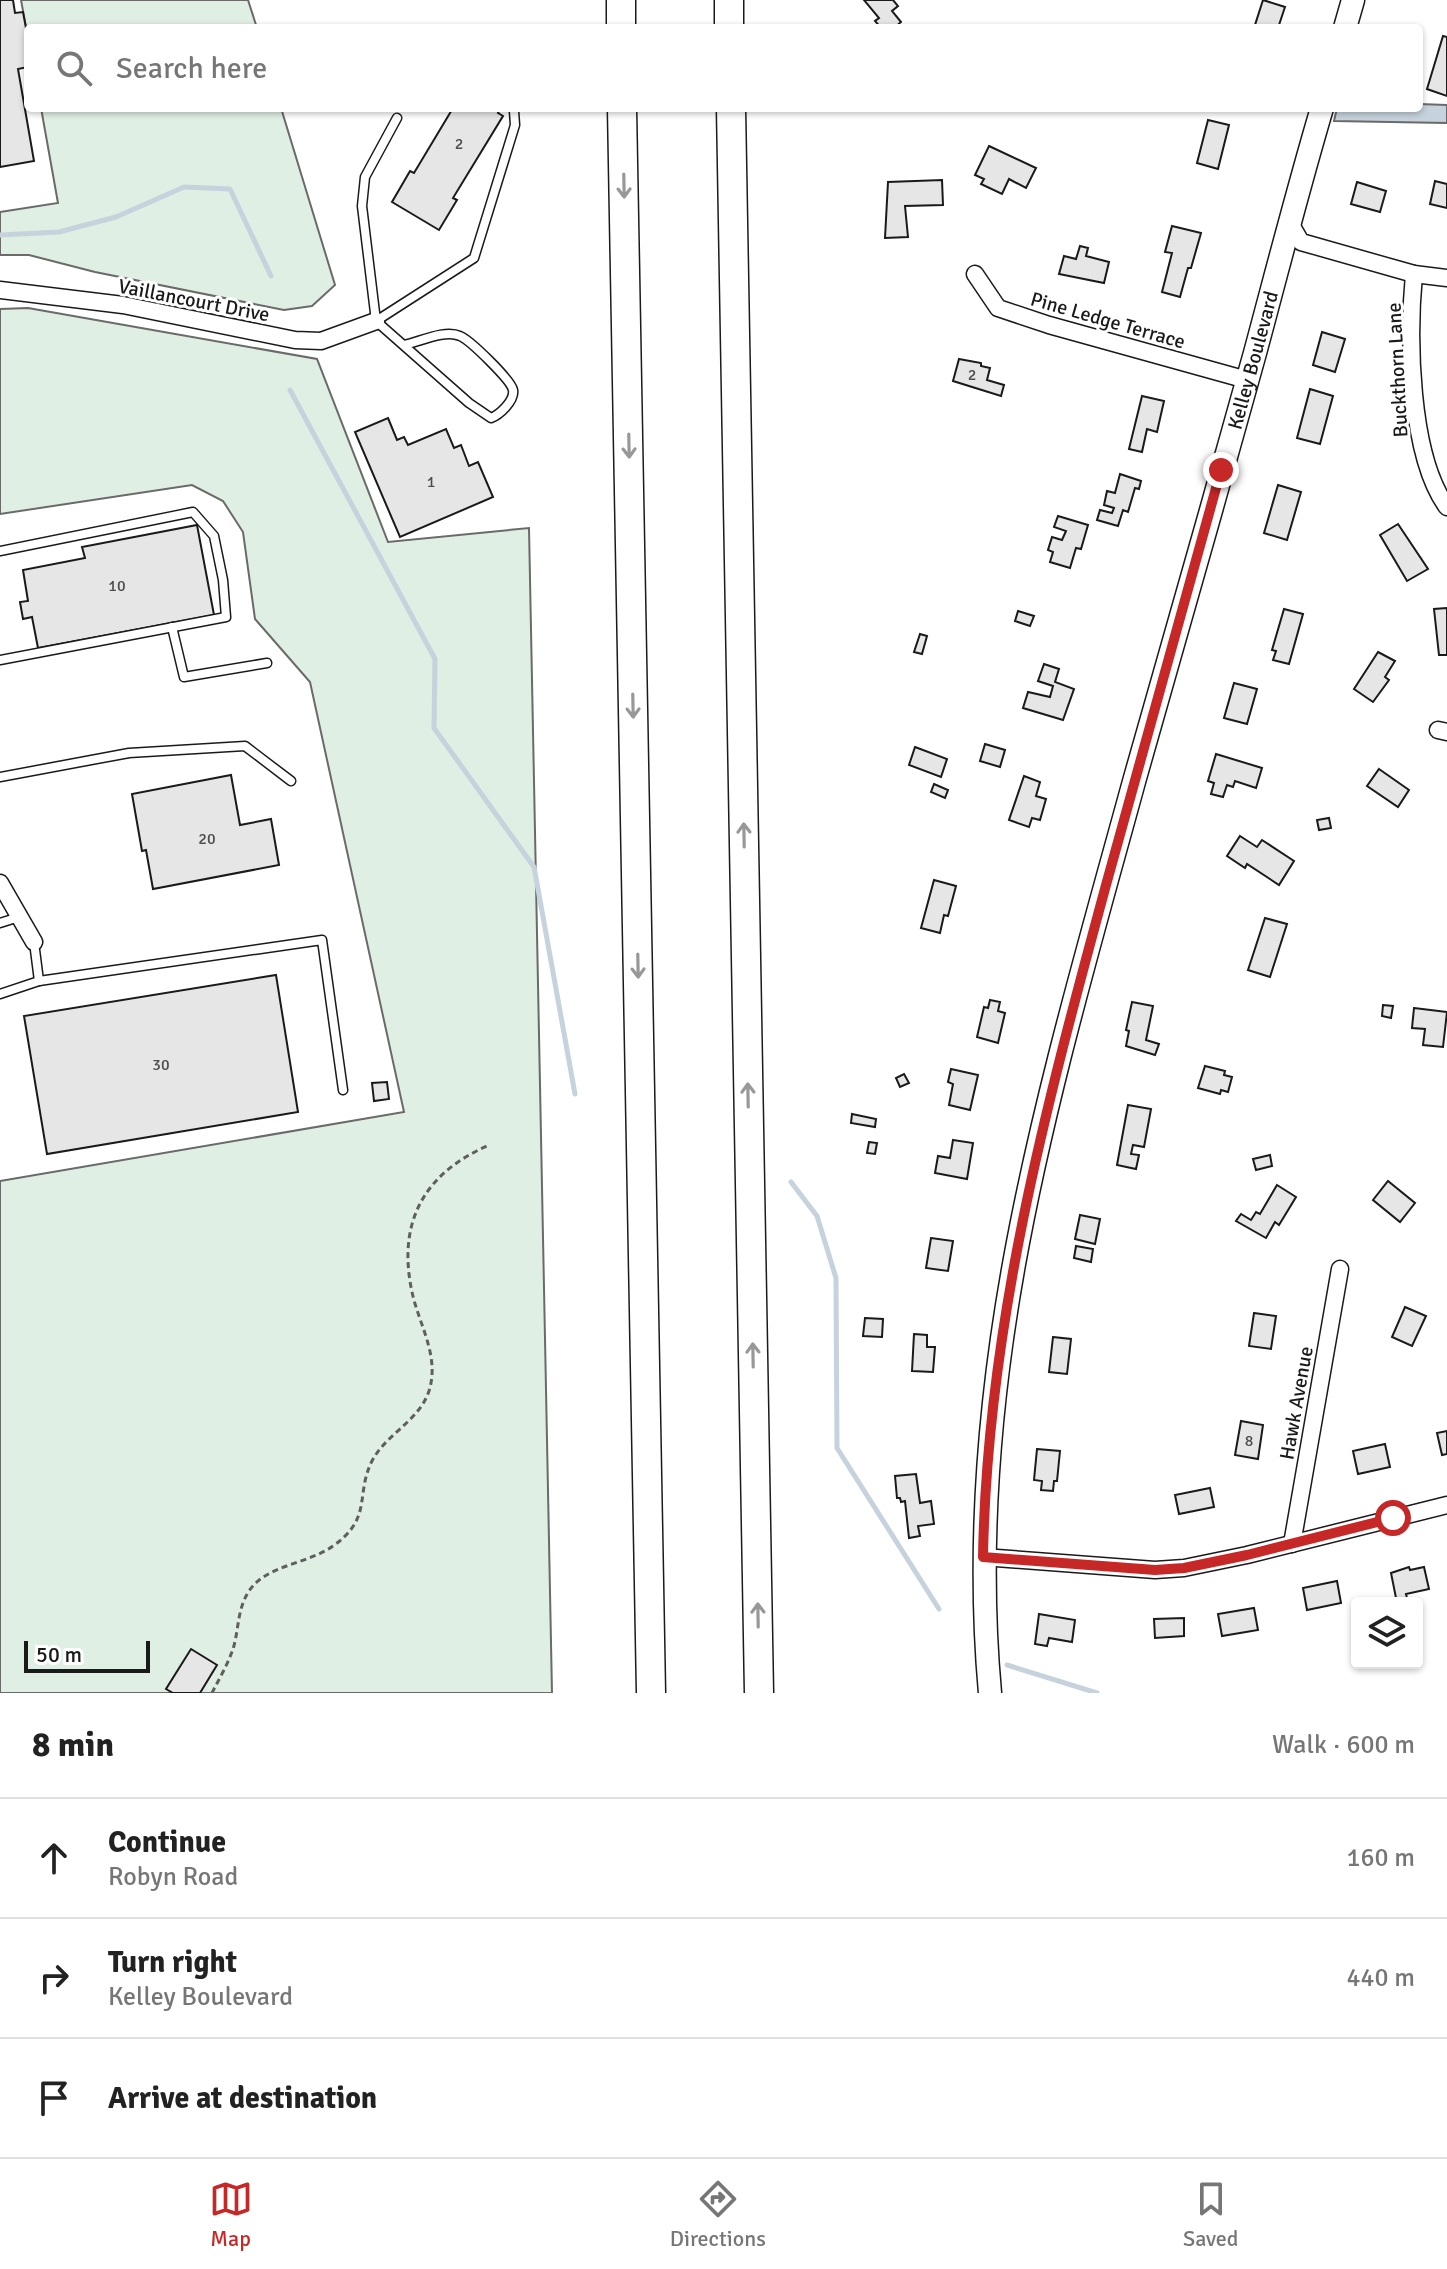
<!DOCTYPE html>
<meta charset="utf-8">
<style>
body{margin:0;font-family:Signika,sans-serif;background:#f6f6f6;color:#222}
.controls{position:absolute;right:24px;bottom:24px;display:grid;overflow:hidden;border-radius:8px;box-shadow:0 2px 6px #0004}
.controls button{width:72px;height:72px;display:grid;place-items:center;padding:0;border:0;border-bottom:2px solid #e0e0e0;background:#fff;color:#222;font:40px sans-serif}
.scale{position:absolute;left:24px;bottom:20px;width:126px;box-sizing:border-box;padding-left:8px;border:4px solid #1a1a1a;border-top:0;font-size:22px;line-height:28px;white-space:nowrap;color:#1a1a1a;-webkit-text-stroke:6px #fff;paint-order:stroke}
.stop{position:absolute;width:24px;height:24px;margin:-18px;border:6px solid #c62828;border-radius:50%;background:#fff}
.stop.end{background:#c62828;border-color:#fff;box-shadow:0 2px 8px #0008}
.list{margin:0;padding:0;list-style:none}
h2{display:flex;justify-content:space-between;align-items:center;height:104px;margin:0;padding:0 32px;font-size:34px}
h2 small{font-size:26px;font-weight:400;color:#767676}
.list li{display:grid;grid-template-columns:52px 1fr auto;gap:24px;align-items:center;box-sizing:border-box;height:120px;padding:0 32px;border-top:2px solid #e0e0e0}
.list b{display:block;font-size:30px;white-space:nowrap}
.list p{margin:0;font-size:26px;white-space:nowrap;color:#767676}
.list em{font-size:26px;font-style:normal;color:#767676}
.icon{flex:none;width:44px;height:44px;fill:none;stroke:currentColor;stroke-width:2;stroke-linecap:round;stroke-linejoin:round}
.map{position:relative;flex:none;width:1447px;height:1693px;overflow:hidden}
.search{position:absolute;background:#fff;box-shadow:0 2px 6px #0004;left:24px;right:24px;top:24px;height:88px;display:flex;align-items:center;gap:20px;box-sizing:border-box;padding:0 28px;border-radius:8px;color:#767676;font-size:30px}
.sheet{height:464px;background:#fff}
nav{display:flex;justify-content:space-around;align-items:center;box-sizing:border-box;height:112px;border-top:2px solid #e0e0e0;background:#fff;font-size:22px;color:#767676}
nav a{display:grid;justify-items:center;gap:4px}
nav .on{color:#c62828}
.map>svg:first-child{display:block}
</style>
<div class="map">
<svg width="1447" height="1693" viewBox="0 0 1447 1693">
<rect width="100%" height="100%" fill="#fff"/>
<g fill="#e0efe3" stroke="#6a6a6a" stroke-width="2">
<polygon points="21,0 248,0 257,28 28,28 28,38"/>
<polygon points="41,108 281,108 335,285 312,306 284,310 95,272 29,255 0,255 0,212 58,203"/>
<polygon points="28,308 317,359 388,542 529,528 552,1693 0,1693 0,1181 404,1112 310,682 255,619 243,532 223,501 192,485 0,514 0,309"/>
</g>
<polygon fill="#c6d2dc" stroke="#6a6a6a" stroke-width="2" points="1419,104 1447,105 1447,123 1334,121 1337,108 1419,108"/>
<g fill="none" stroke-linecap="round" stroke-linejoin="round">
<g stroke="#c6d2dc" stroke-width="5">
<polyline points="0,235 59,232 116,217 184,187 230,189 271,276"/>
<polyline points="290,390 435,659 434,728 534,867 575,1094"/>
<polyline points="791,1182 817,1216 836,1278 837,1448 939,1609"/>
<polyline points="1007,1665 1097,1693"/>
</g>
</g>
<g fill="#e6e6e6" stroke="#1a1a1a" stroke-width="2">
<polygon points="0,0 13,0 15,13 23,12 28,39 28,67 18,69 34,161 0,167"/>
<polygon points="864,0 893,0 898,6 892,11 901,22 894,28 881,28 875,21 879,18"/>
<polygon points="1263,0 1285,7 1278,28 1255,25"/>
<polygon points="1443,36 1447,37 1447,96 1427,89"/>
<polygon points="453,108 501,108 498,113 503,116 453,198 457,200 439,230 392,202 410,171 414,173"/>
<polygon points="1208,120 1229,125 1218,169 1197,163"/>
<polygon points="989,146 1036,168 1026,188 1009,179 1002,194 981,184 984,179 975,175"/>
<polygon points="942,180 943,205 905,206 908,237 885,238 888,182"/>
<polygon points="1435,181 1447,184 1447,208 1430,204"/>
<polygon points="1357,182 1386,191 1380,212 1351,204"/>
<polygon points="1172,226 1201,233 1191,268 1188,268 1180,297 1162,292 1172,253 1165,252"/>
<polygon points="1080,246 1088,248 1086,256 1109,262 1104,283 1059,274 1064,256 1076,259"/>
<polygon points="1322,332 1345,339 1335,372 1313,365"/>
<polygon points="959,359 981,363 981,366 990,368 987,380 1004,385 1001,396 953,381"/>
<polygon points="1310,389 1333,396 1320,444 1297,438"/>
<polygon points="1142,396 1164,401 1157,432 1147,429 1142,452 1129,449"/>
<polygon points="388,418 397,440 404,437 408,445 446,429 454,448 461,445 469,466 478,462 493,497 400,537 355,432"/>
<polygon points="1120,474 1141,481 1139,489 1135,488 1128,512 1123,510 1118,526 1097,520 1100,510 1112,513 1114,508 1104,505 1107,491 1115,493"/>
<polygon points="1278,485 1301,492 1287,540 1264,533"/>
<polygon points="1058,516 1088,525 1081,549 1076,548 1070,568 1050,562 1053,552 1048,550 1052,537 1062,540 1066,531 1054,527"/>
<polygon points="1398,524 1428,569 1407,581 1380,535"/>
<polygon points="197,525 214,615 38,648 32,617 23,619 20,602 28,601 23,570 85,558 82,547"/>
<polygon points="1447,608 1447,655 1439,655 1434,609"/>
<polygon points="1284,609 1303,614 1289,664 1273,660 1276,651 1272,650"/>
<polygon points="1018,611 1034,616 1030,626 1015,621"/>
<polygon points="920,634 927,636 922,654 914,652"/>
<polygon points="1378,652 1395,661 1385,677 1389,680 1373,702 1354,689"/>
<polygon points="1044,664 1059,669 1055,682 1074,689 1063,720 1023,708 1028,692 1050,697 1053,686 1038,681"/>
<polygon points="1234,683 1257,689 1247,724 1224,718"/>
<polygon points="985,744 1005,750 1000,767 980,761"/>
<polygon points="915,747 947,759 941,777 909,765"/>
<polygon points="1216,754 1262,768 1256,788 1235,781 1233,787 1227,785 1223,797 1211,794 1214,783 1208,781"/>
<polygon points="1379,769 1409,790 1398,807 1367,786"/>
<polygon points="231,775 240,825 271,819 279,865 153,889 146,850 142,851 132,794"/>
<polygon points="1024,776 1040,782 1036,796 1046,799 1040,820 1032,818 1029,827 1009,820"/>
<polygon points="934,784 948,790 945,798 931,792"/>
<polygon points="1329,818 1331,828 1319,830 1317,820"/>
<polygon points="1240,836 1257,847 1262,840 1294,861 1279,885 1247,864 1245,868 1227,856"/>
<polygon points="934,880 956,886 948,916 944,915 940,933 921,928"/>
<polygon points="1265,918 1287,924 1270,977 1248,970"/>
<polygon points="276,975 298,1112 47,1154 24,1016"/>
<polygon points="990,1000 1000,1002 998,1011 1005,1013 998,1043 977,1037 984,1007 988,1008"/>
<polygon points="1132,1002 1153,1006 1146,1040 1159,1044 1155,1055 1126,1046 1129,1031 1126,1030"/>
<polygon points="1383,1005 1393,1006 1391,1018 1382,1016"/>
<polygon points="1414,1008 1447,1012 1443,1047 1423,1045 1425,1029 1412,1028"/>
<polygon points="1205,1066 1225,1071 1224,1075 1232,1077 1228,1092 1221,1090 1220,1094 1198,1088"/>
<polygon points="951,1069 978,1075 970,1110 949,1105 953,1084 948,1082"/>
<polygon points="904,1074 909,1083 900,1087 896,1078"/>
<polygon points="387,1082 389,1099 374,1101 372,1083"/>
<polygon points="1128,1105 1151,1109 1144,1147 1133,1145 1131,1154 1139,1155 1136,1169 1117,1165"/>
<polygon points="852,1114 876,1119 875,1127 851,1123"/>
<polygon points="953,1140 973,1143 967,1179 935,1173 938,1156 950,1158"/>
<polygon points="869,1142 877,1143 875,1154 867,1153"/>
<polygon points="1270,1155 1272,1166 1256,1170 1253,1159"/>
<polygon points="1388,1181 1415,1203 1400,1222 1373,1200"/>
<polygon points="1277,1185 1296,1197 1279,1225 1275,1222 1266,1238 1236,1221 1241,1214 1251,1220 1256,1212 1260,1214"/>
<polygon points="1080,1215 1100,1219 1095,1244 1075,1239"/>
<polygon points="931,1238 953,1241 948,1271 926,1268"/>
<polygon points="1076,1246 1093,1249 1091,1262 1074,1258"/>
<polygon points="1405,1307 1426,1316 1412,1346 1392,1337"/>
<polygon points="1254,1313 1276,1316 1271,1349 1249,1346"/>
<polygon points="865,1318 883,1319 882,1337 863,1336"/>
<polygon points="914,1334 927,1335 927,1347 935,1347 933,1372 912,1371"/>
<polygon points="1053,1337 1071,1339 1067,1374 1049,1372"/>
<polygon points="1241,1421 1263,1425 1258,1459 1235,1455"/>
<polygon points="1447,1431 1447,1454 1442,1455 1437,1433"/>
<polygon points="1385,1444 1390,1467 1358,1474 1353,1451"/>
<polygon points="1037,1449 1060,1451 1057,1481 1054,1481 1053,1491 1041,1490 1042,1481 1034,1480"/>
<polygon points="916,1474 920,1503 931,1501 934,1524 918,1526 920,1536 909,1538 905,1501 901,1502 900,1498 897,1498 895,1476"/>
<polygon points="1210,1488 1214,1507 1179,1514 1175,1495"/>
<polygon points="1409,1567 1410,1570 1424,1567 1429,1589 1406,1594 1408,1602 1397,1603 1391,1573"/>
<polygon points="1337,1581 1341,1603 1307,1610 1303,1588"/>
<polygon points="1254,1608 1258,1630 1222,1636 1218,1614"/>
<polygon points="1039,1614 1075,1620 1072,1642 1049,1638 1047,1646 1035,1644"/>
<polygon points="1184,1618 1184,1636 1155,1638 1154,1619"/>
<polygon points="191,1649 217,1665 200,1693 173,1693 166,1689"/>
</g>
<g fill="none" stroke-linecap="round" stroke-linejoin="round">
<defs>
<g id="lane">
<path d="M397,118L365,177L362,206L376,321L469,403L491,418C499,415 515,401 513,390C511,380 470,340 460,336C445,329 419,342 404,345"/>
<polyline points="376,321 474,258 515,125 514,111"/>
<polyline points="0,551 193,512 214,536 223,580 226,617 0,660"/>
<polyline points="172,627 184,677 267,663"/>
<polyline points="0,777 129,753 245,746 291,781"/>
<polyline points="0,923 19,917"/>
<polyline points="34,942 39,981 322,940 343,1090"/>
<polyline points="0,994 39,981"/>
</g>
<g id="street">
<polyline points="1290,223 1301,242 1414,274 1447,278"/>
<polyline points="975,274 998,308 1049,325 1247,380"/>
<path d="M1414,274C1408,336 1409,455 1447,507"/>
<polyline points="0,290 123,305 295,340 321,341 376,321"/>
<polyline points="1438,730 1447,732"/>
<polyline points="0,883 34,942"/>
<polyline points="1292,1544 1340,1269"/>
<polyline points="983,1557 1155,1570 1184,1568 1247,1555 1447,1505"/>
</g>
<g id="secondary">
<polyline points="1345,28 1353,0"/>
<path id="s1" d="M990,1693C961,1374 1052,1081 1135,778C1175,636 1216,495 1255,353C1277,271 1298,189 1322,108"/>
</g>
<g id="highway">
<polyline points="621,0 621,28"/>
<polyline points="729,0 729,28"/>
<polyline points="622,108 651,1693"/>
<polyline points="731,108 759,1693"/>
</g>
</defs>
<use href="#lane" stroke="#1a1a1a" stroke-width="11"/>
<use href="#street" stroke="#1a1a1a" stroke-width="19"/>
<use href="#secondary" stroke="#1a1a1a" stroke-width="25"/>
<use href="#highway" stroke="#1a1a1a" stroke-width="31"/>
<path stroke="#5f5f5f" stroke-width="3" stroke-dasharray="6 4" stroke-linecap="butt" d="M212,1693C219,1679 228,1664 233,1649C239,1630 237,1609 249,1591C266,1565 308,1564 333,1546C373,1518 355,1495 372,1461C386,1434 419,1421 429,1391C440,1356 419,1325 412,1292C397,1222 424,1174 487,1146"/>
<use href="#lane" stroke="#fff" stroke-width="8"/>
<use href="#street" stroke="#fff" stroke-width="16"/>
<use href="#secondary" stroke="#fff" stroke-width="22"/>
<use href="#highway" stroke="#fff" stroke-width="28"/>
</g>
<defs><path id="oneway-shaft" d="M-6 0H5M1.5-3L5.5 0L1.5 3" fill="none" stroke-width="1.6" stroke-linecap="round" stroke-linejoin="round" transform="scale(2)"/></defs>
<g stroke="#989898">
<use href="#oneway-shaft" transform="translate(624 186) rotate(89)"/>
<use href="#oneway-shaft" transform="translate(629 446) rotate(89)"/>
<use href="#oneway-shaft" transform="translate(633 706) rotate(89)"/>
<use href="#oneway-shaft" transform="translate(744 835) rotate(-91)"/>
<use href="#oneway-shaft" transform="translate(638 966) rotate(89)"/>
<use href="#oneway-shaft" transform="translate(748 1095) rotate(-91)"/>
<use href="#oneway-shaft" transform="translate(753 1355) rotate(-91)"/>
<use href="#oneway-shaft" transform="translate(758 1615) rotate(-91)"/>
</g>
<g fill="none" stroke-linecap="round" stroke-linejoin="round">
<path stroke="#c62828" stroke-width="10" d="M1221,470C1183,608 1144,747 1106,885C1046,1106 987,1326 983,1557L1155,1570L1184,1568L1247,1555L1393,1518"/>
</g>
<g text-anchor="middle" stroke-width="6" stroke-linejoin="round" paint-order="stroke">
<g font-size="16" fill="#4d4d4d">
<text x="459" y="149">2</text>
<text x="972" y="380">2</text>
<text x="431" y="487">1</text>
<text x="117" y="591">10</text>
<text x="207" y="844">20</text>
<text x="161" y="1070">30</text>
<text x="1249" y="1446">8</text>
</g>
<g font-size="20" fill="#1a1a1a" stroke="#fff">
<text transform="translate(194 300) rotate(11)" y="7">Vaillancourt Drive</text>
<text transform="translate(1108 320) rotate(16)" y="7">Pine Ledge Terrace</text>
<text dy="7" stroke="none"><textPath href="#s1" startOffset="1366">Kelley Boulevard</textPath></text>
<text transform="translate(1397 370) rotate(-93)" y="7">Buckthorn Lane</text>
<text transform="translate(1296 1403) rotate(-80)" y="7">Hawk Avenue</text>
</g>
</g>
</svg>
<div class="controls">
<button><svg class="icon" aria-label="layers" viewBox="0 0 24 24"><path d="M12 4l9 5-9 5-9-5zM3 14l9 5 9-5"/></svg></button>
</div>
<div class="scale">50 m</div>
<div class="stop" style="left:1393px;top:1518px"></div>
<div class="stop end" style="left:1221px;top:470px"></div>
<div class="search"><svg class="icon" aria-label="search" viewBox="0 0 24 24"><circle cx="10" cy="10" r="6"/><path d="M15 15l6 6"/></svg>Search here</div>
</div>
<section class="sheet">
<h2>8 min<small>Walk · 600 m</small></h2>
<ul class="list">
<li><svg class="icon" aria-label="ahead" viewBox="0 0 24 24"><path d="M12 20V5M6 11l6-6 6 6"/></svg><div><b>Continue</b><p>Robyn Road</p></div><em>160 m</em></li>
<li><svg class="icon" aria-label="right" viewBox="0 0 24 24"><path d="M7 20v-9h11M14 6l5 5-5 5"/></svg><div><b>Turn right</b><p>Kelley Boulevard</p></div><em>440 m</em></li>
<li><svg class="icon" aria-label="arrive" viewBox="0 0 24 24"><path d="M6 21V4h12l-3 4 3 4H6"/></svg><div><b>Arrive at destination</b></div></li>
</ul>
</section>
<nav>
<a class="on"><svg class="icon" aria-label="map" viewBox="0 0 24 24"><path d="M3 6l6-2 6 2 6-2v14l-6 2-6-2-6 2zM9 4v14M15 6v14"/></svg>Map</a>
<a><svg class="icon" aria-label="directions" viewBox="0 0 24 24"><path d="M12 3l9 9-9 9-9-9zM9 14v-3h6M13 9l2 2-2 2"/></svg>Directions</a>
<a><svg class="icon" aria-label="saved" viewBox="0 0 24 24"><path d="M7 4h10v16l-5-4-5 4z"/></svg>Saved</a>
</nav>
